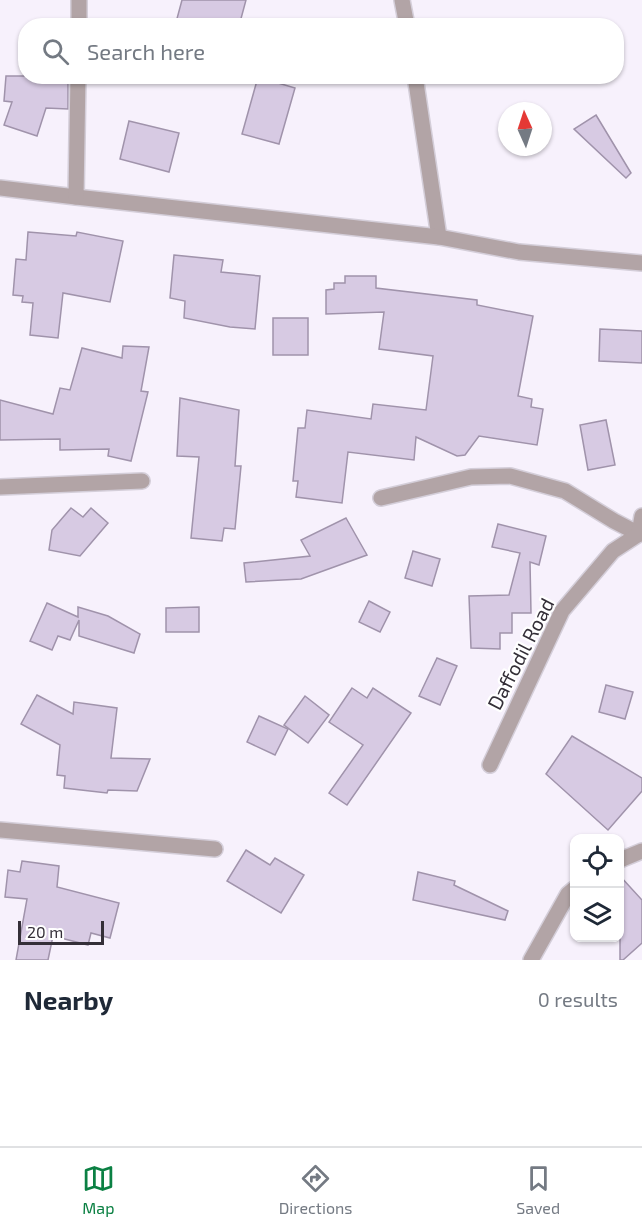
<!DOCTYPE html>
<style>
body{margin:0;font-family:"Exo 2",sans-serif;background:#f2f2f3;color:#1f2937}
.controls{position:absolute;right:18px;bottom:18px;display:grid;overflow:hidden;border-radius:12px;box-shadow:0 2px 4px #0004}
.controls button{width:54px;height:54px;display:grid;place-items:center;padding:0;border:0;border-bottom:2px solid #e0e1e3;background:#fff;color:#1f2937;font:30px sans-serif}
.compass{position:absolute;left:498px;top:102px;width:54px;height:54px;border-radius:50%;background:#fff;box-shadow:0 2px 4px #0004;rotate:357deg}
.scale{position:absolute;left:18px;bottom:15px;width:86px;box-sizing:border-box;padding-left:6px;border:3px solid #342f38;border-top:0;font-size:16px;line-height:21px;white-space:nowrap;color:#342f38;-webkit-text-stroke:4px #fff;paint-order:stroke}
.list{margin:0;padding:0;list-style:none}
h2{display:flex;justify-content:space-between;align-items:center;height:78px;margin:0;padding:0 24px;font-size:26px}
h2 small{font-size:20px;font-weight:400;color:#747a83}
.icon{flex:none;width:33px;height:33px;fill:none;stroke:currentColor;stroke-width:2;stroke-linecap:round;stroke-linejoin:round}
.map{position:relative;flex:none;width:642px;height:960px;overflow:hidden}
.search{position:absolute;background:#fff;box-shadow:0 2px 4px #0004;left:18px;right:18px;top:18px;height:66px;display:flex;align-items:center;gap:15px;box-sizing:border-box;padding:0 21px;border-radius:24px;color:#747a83;font-size:22px}
.sheet{height:186px;background:#fff}
nav{display:flex;justify-content:space-around;align-items:center;box-sizing:border-box;height:84px;border-top:2px solid #e0e1e3;background:#fff;font-size:16px;color:#747a83}
nav a{display:grid;justify-items:center;gap:3px}
nav .on{color:#0b8043}
.map>svg:first-child{display:block}
</style>
<div class="map">
<svg width="642" height="960" viewBox="0 0 642 960">
<rect width="100%" height="100%" fill="#f7f1fc"/>
<g fill="#d7cae3" stroke="#a093ab" stroke-width="1.5">
<polygon points="182,0 246,0 239,26 175,26"/>
<polygon points="6,76 68,76 68,109 46,108 37,136 4,125 12,102 4,101"/>
<polygon points="258,77 295,88 279,144 242,134"/>
<polygon points="596,115 631,173 626,178 574,129"/>
<polygon points="129,121 179,133 169,172 120,159"/>
<polygon points="28,232 76,236 77,232 123,241 110,302 63,293 58,338 30,335 33,303 22,302 23,296 13,295 16,259 26,260"/>
<polygon points="174,255 223,260 221,272 260,276 255,329 230,327 184,318 185,301 170,298"/>
<polygon points="345,276 376,276 376,288 477,300 477,305 533,316 518,396 532,399 531,407 543,409 537,445 479,436 465,455 457,456 416,437 414,460 348,452 342,503 296,497 298,481 293,481 298,428 305,428 307,410 371,419 373,404 426,410 433,356 379,349 384,312 326,314 326,290 334,289 334,283 345,283"/>
<rect x="273" y="318" width="35" height="37"/>
<polygon points="600,329 642,331 642,363 599,361"/>
<polygon points="123,346 149,347 141,391 148,392 131,461 108,456 109,449 60,450 60,439 0,440 0,400 53,414 60,388 70,390 82,348 122,358"/>
<polygon points="180,398 239,410 235,466 241,466 235,529 224,528 222,541 191,538 199,457 177,456"/>
<polygon points="606,420 615,465 588,470 580,425"/>
<polygon points="71,508 83,517 91,508 108,523 80,556 49,550 52,530"/>
<polygon points="346,518 367,555 301,579 246,582 244,563 310,556 301,540"/>
<polygon points="498,524 546,536 539,565 530,562 531,613 512,613 512,633 500,633 500,649 471,648 469,596 509,595 520,553 492,547"/>
<polygon points="413,551 440,559 432,586 405,578"/>
<polygon points="369,601 390,612 380,632 359,622"/>
<polygon points="47,603 78,617 78,607 108,616 140,634 134,653 79,636 79,620 70,640 58,636 52,650 30,641"/>
<polygon points="199,607 199,632 166,632 166,608"/>
<polygon points="437,658 457,666 440,705 419,696"/>
<polygon points="606,685 633,692 625,719 599,712"/>
<polygon points="352,688 367,698 373,688 411,713 347,805 329,793 363,745 329,722"/>
<polygon points="37,695 73,714 74,702 117,708 111,758 150,759 137,791 108,790 107,793 64,788 65,776 57,775 60,745 21,724"/>
<polygon points="305,696 329,715 308,743 284,725"/>
<polygon points="259,716 288,729 275,755 247,742"/>
<polygon points="572,736 642,778 642,791 608,830 546,774"/>
<polygon points="246,850 270,865 275,858 304,875 281,913 227,881"/>
<polygon points="22,861 59,866 57,887 119,903 110,938 91,933 88,945 53,936 48,960 16,960 27,899 5,897 8,870 20,872"/>
<polygon points="418,872 455,881 454,885 508,911 505,920 413,900"/>
<polygon points="620,876 642,900 642,943 623,960 620,960"/>
</g>
<g fill="none" stroke-linecap="round" stroke-linejoin="round">
<defs>
<g id="minor">
<polyline points="402,0 407,26"/>
<polyline points="79,26 79,0"/>
<polyline points="415,76 439,237"/>
<polyline points="0,188 76,197 439,237 519,252 642,263"/>
<polyline points="76,197 78,76"/>
<polyline points="0,487 142,481"/>
<polyline points="381,498 471,477 510,476 565,491 614,521 639,534 642,534"/>
<polyline points="490,765 562,611 613,551 639,534 642,516"/>
<polyline points="0,830 215,849"/>
<polyline points="620,860 642,851"/>
<polyline points="531,960 568,894 574,889"/>
</g>
</defs>
<use href="#minor" stroke="#d4ced9" stroke-width="18"/>
<use href="#minor" stroke="#b2a4a6" stroke-width="15"/>
</g>
<g text-anchor="middle" stroke-width="4.5" stroke-linejoin="round" paint-order="stroke">
<g font-size="20" fill="#342f38" stroke="#fff">
<text transform="translate(521 654) rotate(-63)" y="7">Daffodil Road</text>
</g>
</g>
</svg>
<div class="controls">
<button><svg class="icon" aria-label="locate" viewBox="0 0 24 24"><circle cx="12" cy="12" r="6"/><path d="M12 2v4M12 18v4M2 12h4M18 12h4"/></svg></button>
<button><svg class="icon" aria-label="layers" viewBox="0 0 24 24"><path d="M12 4l9 5-9 5-9-5zM3 14l9 5 9-5"/></svg></button>
</div>
<svg class="compass" viewBox="-18 -18 36 36"><path d="M0-13l5 13h-10z" fill="#e53935"/><path d="M0 13l5-13h-10z" fill="#747a83"/></svg>
<div class="scale">20 m</div>
<div class="search"><svg class="icon" aria-label="search" viewBox="0 0 24 24"><circle cx="10" cy="10" r="6"/><path d="M15 15l6 6"/></svg>Search here</div>
</div>
<section class="sheet">
<h2>Nearby<small>0 results</small></h2>
<ul class="list">
</ul>
</section>
<nav>
<a class="on"><svg class="icon" aria-label="map" viewBox="0 0 24 24"><path d="M3 6l6-2 6 2 6-2v14l-6 2-6-2-6 2zM9 4v14M15 6v14"/></svg>Map</a>
<a><svg class="icon" aria-label="directions" viewBox="0 0 24 24"><path d="M12 3l9 9-9 9-9-9zM9 14v-3h6M13 9l2 2-2 2"/></svg>Directions</a>
<a><svg class="icon" aria-label="saved" viewBox="0 0 24 24"><path d="M7 4h10v16l-5-4-5 4z"/></svg>Saved</a>
</nav>
